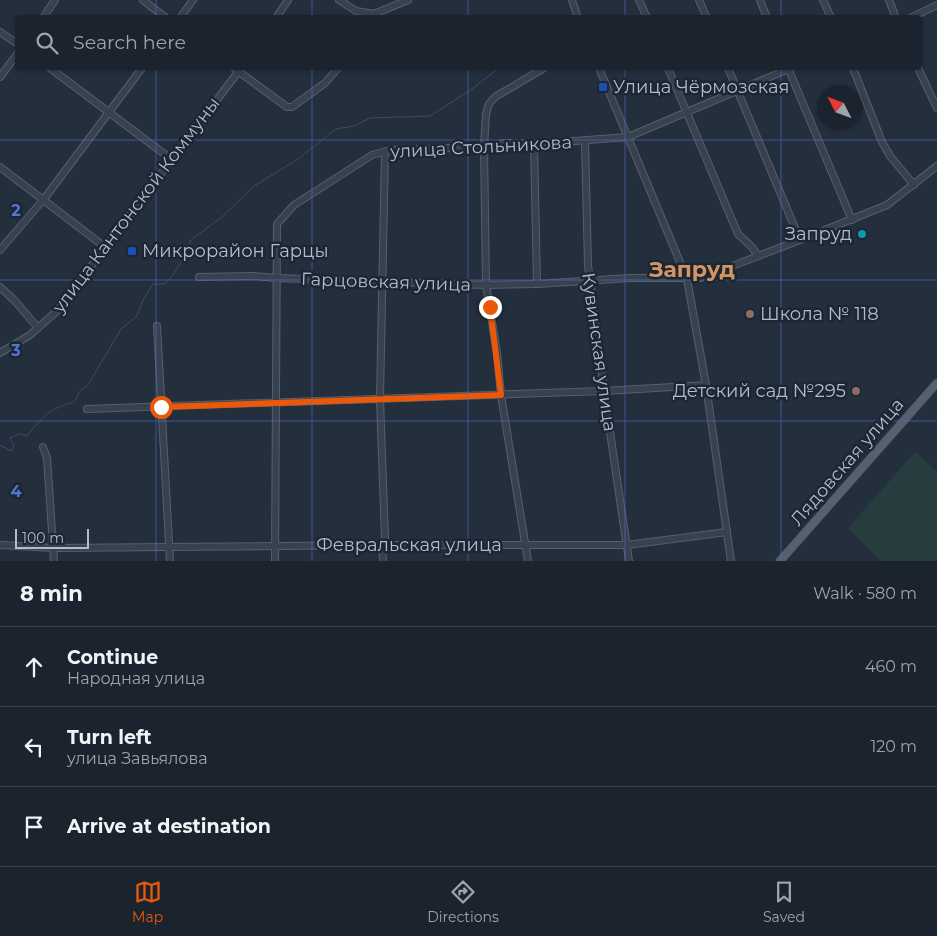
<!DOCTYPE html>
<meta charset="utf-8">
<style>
body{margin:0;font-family:Montserrat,sans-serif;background:#242b36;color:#f1f3f6}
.compass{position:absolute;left:817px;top:85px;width:45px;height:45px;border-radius:50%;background:#1b232e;box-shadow:0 1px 4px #0004;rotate:312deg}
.scale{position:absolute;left:15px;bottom:12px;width:74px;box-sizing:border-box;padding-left:5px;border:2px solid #b4bcc9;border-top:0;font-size:14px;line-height:18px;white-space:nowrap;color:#b4bcc9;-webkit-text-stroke:4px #1d2633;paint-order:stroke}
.stop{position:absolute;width:15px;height:15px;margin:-11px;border:4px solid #ea580c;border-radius:50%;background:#fff}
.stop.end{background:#ea580c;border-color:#fff;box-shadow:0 1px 5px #0008}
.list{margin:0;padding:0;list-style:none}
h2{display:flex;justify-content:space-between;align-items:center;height:65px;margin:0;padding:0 20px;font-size:21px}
h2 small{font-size:16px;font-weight:400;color:#a0a4aa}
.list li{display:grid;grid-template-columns:32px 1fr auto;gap:15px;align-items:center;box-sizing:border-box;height:80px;padding:0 20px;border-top:1px solid #39404a}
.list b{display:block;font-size:19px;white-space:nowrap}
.list p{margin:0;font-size:16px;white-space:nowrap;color:#a0a4aa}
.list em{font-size:16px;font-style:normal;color:#a0a4aa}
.icon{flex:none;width:28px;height:28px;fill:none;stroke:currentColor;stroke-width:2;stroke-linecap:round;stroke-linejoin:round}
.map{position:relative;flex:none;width:937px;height:561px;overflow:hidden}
.search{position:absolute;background:#1b232e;box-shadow:0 1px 4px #0004;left:15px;right:15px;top:15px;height:55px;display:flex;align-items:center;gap:12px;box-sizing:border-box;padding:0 18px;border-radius:5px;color:#a0a4aa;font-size:19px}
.sheet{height:305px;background:#1b232e}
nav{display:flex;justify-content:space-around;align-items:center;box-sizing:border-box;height:70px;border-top:1px solid #39404a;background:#1b232e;font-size:14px;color:#a0a4aa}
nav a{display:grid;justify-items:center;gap:2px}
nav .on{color:#ea580c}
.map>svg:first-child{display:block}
</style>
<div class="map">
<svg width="937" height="561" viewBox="0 0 937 561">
<rect width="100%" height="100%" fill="#242f3e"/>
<polygon fill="#263c3f" points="915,452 937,471 937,561 881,561 848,528"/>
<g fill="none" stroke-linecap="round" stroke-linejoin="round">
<path stroke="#394c67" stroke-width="1" d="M0,445L11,451L14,445L10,438L20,434L27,436C42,417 50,408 74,402L80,391L88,385L121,329L136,317L144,298L153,284H165L175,272L183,259L191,240L223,216L254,186L298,159L336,129L354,126L370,118L430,116L472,89L499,68"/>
<defs>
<g id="minor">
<polyline points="143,0 166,18"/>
<polyline points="339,0 356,11 374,14 408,0"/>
<polyline points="572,0 578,18"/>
<polyline points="639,0 647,18"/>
<polyline points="699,0 707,18"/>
<polyline points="760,0 767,18"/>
<polyline points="823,0 831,18"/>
<polyline points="889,0 896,18"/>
<polyline points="43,18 55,0"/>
<polyline points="180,18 193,0"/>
<polyline points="276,18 288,0"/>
<polyline points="910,18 937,5"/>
<polyline points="0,32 18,44"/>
<polyline points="50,68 171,159"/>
<polyline points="234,68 287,107 292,107 325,83 338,68"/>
<polyline points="599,68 687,279 706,385 731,561"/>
<polyline points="668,68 738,234 752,247 758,256"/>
<polyline points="728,68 800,240"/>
<polyline points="788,68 852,220"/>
<polyline points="853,68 882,142 890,156 914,185"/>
<polyline points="918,68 937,108"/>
<polyline points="0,77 18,53"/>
<polyline points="585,141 588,265 604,391 629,561"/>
<polyline points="534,144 537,284"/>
<polyline points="0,167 105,247"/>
<polyline points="0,250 44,199 142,68"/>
<polyline points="199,277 253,276 275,278 486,285 537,284 630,278 701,278 800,240 887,205 937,166"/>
<polyline points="0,287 15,301 38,328"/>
<polyline points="157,326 170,561"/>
<polyline points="0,353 30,335 58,310 241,68"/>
<polyline points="87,409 604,391 706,385"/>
<polyline points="43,447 47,458 54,561"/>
<polyline points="0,545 53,548 382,545 627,545 727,532"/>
<polyline points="275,561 277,224 294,205 372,155 390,150 484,147 505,143 534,144 628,137 791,68"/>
<polyline points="383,561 382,545 385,538 380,399 385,152"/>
<polyline points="528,561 501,395 497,353 486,285 484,147 486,114 489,104 495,97 544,68"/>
</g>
<polyline id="major" points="780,561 937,383"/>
</defs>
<use href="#minor" stroke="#565f6c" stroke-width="8"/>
<use href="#major" stroke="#414a57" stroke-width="9"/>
<use href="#minor" stroke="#38414e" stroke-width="6"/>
<use href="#major" stroke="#56606e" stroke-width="8"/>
</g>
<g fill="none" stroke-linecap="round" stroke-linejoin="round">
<polyline stroke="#ea580c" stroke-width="6" points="161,407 501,395 490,307"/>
</g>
<path fill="none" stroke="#5274d3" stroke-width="1" stroke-opacity="0.55" d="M156,0V18M312,0V18M468,0V18M625,0V18M781,0V18M156,68V561M312,68V561M468,68V561M625,68V561M781,68V561M0,140H937M0,280H937M0,421H937"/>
<g fill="#1a4fb4" stroke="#1d2633" stroke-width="2">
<rect x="598" y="82" width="10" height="10" rx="2.5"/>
<rect x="127" y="246" width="10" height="10" rx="2.5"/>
</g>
<circle fill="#0f9aa8" stroke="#1d2633" stroke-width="2" cx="862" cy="234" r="5"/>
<g fill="#8d6e63" stroke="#1d2633" stroke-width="2">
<circle cx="750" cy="314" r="5"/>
<circle cx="856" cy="391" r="5"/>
</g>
<g text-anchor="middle" stroke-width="5" stroke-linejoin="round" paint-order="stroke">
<g font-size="18" fill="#b4bcc9" stroke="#1d2633" text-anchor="start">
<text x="613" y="93">Улица Чёрмозская</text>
<text x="852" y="240" text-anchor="end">Запруд</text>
<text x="142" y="257">Микрорайон Гарцы</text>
<text x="760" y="320">Школа № 118</text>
<text x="846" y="397" text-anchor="end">Детский сад №295</text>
</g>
<g font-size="18" fill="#b4bcc9" stroke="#1d2633">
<text transform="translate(481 147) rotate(-3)" y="6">улица Стольникова</text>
<text transform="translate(136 205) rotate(-53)" y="6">улица Кантонской Коммуны</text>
<text transform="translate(386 282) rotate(2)" y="6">Гарцовская улица</text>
<text transform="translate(599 352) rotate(82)" y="6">Кувинская улица</text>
<text transform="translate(847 462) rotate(-49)" y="6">Лядовская улица</text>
<text x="409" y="551">Февральская улица</text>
</g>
<g font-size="22" font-weight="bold" fill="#d59563" stroke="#1d2633">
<text x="692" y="277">Запруд</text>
</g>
</g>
<g font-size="16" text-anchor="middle" font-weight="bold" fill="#5274d3" stroke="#1d2633" stroke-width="5" stroke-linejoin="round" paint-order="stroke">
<text x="16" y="216">2</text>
<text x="16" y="356">3</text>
<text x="16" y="497">4</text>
</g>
</svg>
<svg class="compass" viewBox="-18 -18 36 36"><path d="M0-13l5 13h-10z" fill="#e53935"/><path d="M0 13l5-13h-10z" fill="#a0a4aa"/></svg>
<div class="scale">100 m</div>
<div class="stop" style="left:161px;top:407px"></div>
<div class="stop end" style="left:490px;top:307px"></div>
<div class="search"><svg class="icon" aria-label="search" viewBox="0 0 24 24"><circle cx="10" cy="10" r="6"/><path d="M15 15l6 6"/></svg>Search here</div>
</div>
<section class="sheet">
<h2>8 min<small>Walk · 580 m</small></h2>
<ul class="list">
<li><svg class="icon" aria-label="ahead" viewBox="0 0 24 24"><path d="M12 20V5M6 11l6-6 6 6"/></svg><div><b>Continue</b><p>Народная улица</p></div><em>460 m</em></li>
<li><svg class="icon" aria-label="left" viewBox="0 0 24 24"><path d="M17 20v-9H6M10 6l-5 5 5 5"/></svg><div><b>Turn left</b><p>улица Завьялова</p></div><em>120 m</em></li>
<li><svg class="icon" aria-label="arrive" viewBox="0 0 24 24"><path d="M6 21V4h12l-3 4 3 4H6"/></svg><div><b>Arrive at destination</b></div></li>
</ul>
</section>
<nav>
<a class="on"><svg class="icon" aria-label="map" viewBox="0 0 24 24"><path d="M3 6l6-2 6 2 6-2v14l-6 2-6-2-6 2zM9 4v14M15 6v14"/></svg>Map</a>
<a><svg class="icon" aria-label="directions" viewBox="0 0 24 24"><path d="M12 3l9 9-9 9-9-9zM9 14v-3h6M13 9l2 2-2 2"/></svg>Directions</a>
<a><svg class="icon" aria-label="saved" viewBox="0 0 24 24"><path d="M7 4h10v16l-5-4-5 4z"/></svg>Saved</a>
</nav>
